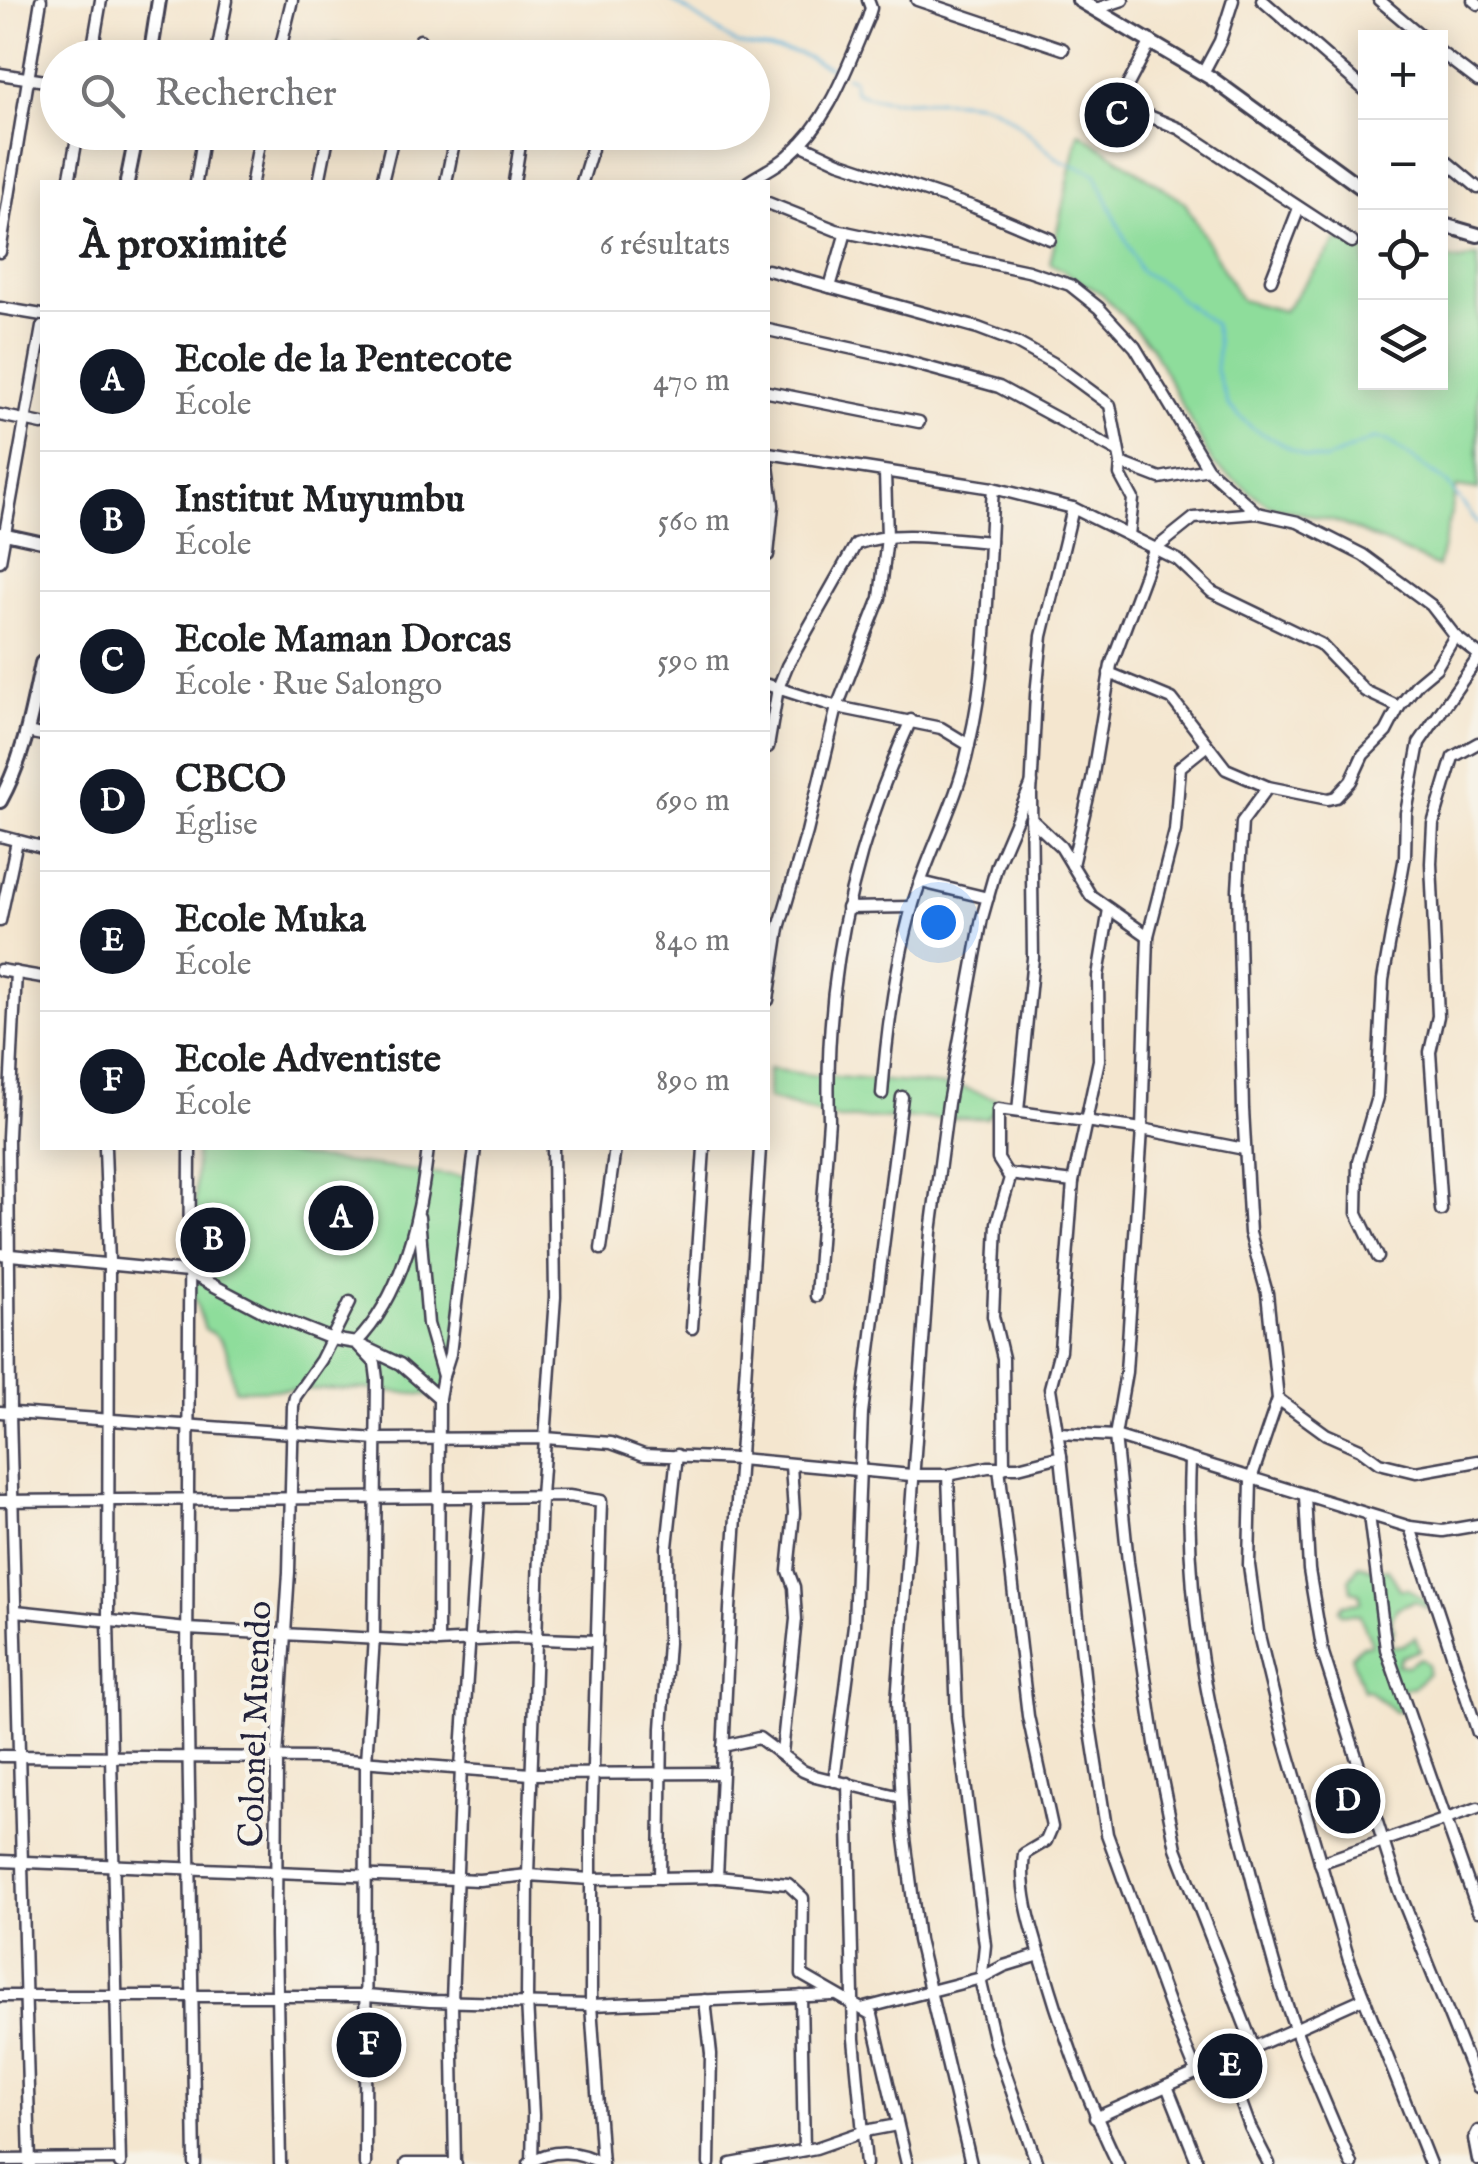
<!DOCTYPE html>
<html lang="fr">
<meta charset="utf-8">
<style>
body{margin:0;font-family:"IM FELL English",serif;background:#f2f2f2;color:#202124}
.controls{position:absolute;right:30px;top:30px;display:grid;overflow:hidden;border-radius:0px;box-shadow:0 5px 25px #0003}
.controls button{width:90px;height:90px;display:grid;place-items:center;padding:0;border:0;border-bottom:2px solid #e0e0e0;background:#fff;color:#202124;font:50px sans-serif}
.you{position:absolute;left:938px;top:922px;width:35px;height:35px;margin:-25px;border:8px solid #fff;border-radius:50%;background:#1a73e8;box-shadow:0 0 0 15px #1a73e833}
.badge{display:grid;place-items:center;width:65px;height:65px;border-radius:50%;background:#111827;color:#fff;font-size:32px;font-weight:700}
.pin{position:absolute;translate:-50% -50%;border:5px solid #fff;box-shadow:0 2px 10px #0006}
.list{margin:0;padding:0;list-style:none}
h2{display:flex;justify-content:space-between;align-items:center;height:130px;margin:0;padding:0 40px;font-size:42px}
h2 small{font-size:32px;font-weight:400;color:#757577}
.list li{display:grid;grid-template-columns:65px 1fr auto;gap:30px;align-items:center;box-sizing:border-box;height:140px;padding:0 40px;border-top:2px solid #e0e0e0}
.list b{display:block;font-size:38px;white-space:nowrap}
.list p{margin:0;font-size:32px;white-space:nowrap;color:#757577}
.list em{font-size:32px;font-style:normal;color:#757577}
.icon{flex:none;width:55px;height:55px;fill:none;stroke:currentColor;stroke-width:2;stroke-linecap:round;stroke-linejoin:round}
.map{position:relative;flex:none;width:1478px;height:2164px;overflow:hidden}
.search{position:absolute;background:#fff;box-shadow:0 5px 25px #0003;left:40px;top:40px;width:730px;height:110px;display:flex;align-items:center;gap:25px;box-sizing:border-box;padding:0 35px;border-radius:55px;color:#757577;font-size:38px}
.panel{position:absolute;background:#fff;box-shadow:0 5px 25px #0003;left:40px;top:180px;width:730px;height:970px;border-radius:0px}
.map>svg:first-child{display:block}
</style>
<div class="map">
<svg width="1478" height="2164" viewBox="0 0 1478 2164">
<rect width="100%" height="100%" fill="#f7f3e8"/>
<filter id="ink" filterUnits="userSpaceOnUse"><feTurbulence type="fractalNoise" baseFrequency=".01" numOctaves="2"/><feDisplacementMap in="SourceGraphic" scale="20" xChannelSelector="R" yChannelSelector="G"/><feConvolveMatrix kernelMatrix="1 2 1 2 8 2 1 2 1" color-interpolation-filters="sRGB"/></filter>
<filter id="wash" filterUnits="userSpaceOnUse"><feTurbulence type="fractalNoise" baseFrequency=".0048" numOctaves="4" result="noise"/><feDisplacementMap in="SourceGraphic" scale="40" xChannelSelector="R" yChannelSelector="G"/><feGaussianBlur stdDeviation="2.25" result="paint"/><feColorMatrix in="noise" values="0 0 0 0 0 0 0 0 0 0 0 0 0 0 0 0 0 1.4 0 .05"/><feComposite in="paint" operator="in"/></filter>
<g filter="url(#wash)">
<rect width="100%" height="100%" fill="#f4e6cf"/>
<g fill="#8edd9b" stroke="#58806b" stroke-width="2.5">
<polygon points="337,45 384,57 315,57 320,50"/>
<polygon points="1079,132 1185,203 1241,300 1284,311 1337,241 1365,243 1366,382 1440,382 1441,257 1460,261 1478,256 1478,490 1457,487 1438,567 1340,523 1268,505 1213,464 1151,346 1102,294 1050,263"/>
<polygon points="768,1069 811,1075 961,1087 1003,1101 987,1118 839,1119 768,1099"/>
<path d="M196,1148H258L301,1157L476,1178C471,1212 466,1246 463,1281C458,1323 467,1357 446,1397L366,1389L235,1390C227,1362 234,1344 205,1329L194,1297Z"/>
<polygon points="1359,1565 1379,1571 1388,1569 1400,1589 1409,1589 1429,1604 1427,1608 1414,1601 1397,1608 1391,1621 1394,1630 1389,1647 1403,1645 1415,1637 1420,1650 1401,1657 1398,1665 1407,1666 1420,1658 1428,1664 1428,1673 1413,1688 1404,1688 1401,1711 1395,1712 1367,1689 1363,1690 1351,1656 1361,1646 1370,1645 1371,1641 1359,1614 1342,1614 1339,1610 1343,1604 1361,1602 1360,1593 1351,1591 1349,1579"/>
</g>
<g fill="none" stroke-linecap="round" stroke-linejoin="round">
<g stroke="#5eb2da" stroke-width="2.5">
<polyline points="671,0 737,44 798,53 839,72"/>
<path d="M846,76L853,79L855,92C898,109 934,95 978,103C1010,108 1034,142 1060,160C1071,167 1084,166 1095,174L1140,271L1170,288L1181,300L1214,324L1218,345L1216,370L1228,405L1252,428L1306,457L1325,460L1373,439L1388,441L1447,483L1478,523"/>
</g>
</g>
</g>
<g filter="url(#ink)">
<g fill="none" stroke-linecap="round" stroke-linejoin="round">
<defs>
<g id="minor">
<polyline points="917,0 1063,49"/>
<polyline points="1262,0 1366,91"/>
<polyline points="1379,0 1424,38"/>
<polyline points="1473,0 1478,4"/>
<polyline points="1096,9 1123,0"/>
<polyline points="1440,52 1478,81"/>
<polyline points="91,58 101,0"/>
<polyline points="216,58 227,0"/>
<polyline points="278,58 292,0"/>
<polyline points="415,58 420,40"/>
<polyline points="1203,73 1220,41 1233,0"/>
<polyline points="0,74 58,83"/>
<polyline points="1099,95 1180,129 1352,242"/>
<polyline points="1119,102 1151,41"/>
<polyline points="307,132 327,137"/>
<polyline points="800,144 839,162 974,207 1050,239"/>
<polyline points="1440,156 1478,188"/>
<polyline points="69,182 78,132"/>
<polyline points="196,182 204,132"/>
<polyline points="252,182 261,132"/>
<polyline points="319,182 329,132"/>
<polyline points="382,182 394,132"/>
<polyline points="446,182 456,132"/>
<polyline points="514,182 522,132"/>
<polyline points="582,182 592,149"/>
<path d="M748,182C761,173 776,167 788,156C830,120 847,67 868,18L871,8L868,0"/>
<polyline points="768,203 836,230 1028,271 1070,285 1099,308 1135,347 1208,469 1257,513 1298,522 1363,555 1431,605 1455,636 1478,654"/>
<polyline points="0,252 41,0"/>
<polyline points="768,270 978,328 1015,342 1053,363 1110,405 1121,463 1160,478 1208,469"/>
<polyline points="1271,280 1299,208"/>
<polyline points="830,287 846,232"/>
<polyline points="0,308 42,315"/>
<polyline points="768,330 886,356 999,387 1117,451"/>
<polyline points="768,392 919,422"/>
<polyline points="0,415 42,424"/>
<polyline points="768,453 993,488 1073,508 1178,560 1212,592 1320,644 1365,691 1399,707"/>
<polyline points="1121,463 1120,475 1133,499 1129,535"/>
<polyline points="768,466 773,505 768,555"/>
<polyline points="1,533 42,542"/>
<polyline points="0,561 42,327"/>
<polyline points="1109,673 1172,699 1226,769 1268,787 1328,799 1336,797 1351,781 1363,755 1386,732 1399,707 1418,683 1436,668 1455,636"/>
<path d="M768,685L837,707L941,728L969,745C958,801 929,850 913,904C895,966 887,1030 882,1094"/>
<polyline points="27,732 42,735"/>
<path d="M969,745C989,661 987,574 993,488"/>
<polyline points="1206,746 1180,767 1175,831 1148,936 1142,1129 1126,1372 1115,1436 1128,1562 1156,1750 1176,1848 1254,2048"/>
<path d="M768,747L778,688L787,666L856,544C897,529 947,539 990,542"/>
<polyline points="1268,787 1242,822 1238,890 1243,1109 1250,1233 1267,1293 1278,1399 1251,1479 1249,1565 1258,1631 1285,1742 1349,1960 1430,2164"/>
<polyline points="1031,819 1061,847 1091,896 1148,936"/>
<polyline points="0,836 42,847"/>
<polyline points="1072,865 1092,780 1111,665 1154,550 1194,518 1257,513"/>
<polyline points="921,882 988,898"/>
<polyline points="847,908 912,907"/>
<polyline points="0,921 17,841"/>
<polyline points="0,970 42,977"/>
<polyline points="16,972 8,1137 10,1413 30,2164"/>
<polyline points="768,1000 779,928 807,832 837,707 880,598 887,537 885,473"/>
<polyline points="1018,1111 1033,958 1031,795 1036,695 1042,636 1073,508"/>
<polyline points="105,1148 109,1262 108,1620 120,2164"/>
<polyline points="190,1148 187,1663 195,2164"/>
<polyline points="760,1148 730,1609 717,1877 788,1884 803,1898 802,1975 872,2015 907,2164"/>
<polyline points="1009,1174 1073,1182"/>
<polyline points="1441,1210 1430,1052 1438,1016 1431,863 1433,824 1453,757 1478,743"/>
<polyline points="419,1217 428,1324 443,1376 439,1398"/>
<polyline points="601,1249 615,1148"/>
<polyline points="0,1254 188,1272 264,1312 332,1339 356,1343 400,1364 439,1398 438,1642"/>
<polyline points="1378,1257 1357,1213 1358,1162 1377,1097 1383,980 1405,856 1406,813 1419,743 1478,658"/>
<path d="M816,1296L829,1120C824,981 853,846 911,720"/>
<polyline points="692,1328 704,1148"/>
<polyline points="443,1376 450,1354 475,1148"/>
<polyline points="1278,1399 1326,1434 1360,1449 1379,1463 1416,1472 1478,1461"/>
<polyline points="0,1412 377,1439 545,1438 611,1443 644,1455 739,1459 911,1475 948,1475 988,1467 1018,1467 1061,1456 1050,1388 1060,1350 1073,1182 1099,1060 1098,976 1109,909"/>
<polyline points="1059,1433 1115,1436 1410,1527 1443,1531 1478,1525"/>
<polyline points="1061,1456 1088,1712 1107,1834 1173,2016 1197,2074"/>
<path d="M1190,1460C1184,1606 1209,1717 1246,1856C1257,1897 1266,1940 1279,1981C1298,2043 1326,2104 1351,2164"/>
<path d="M999,1467L1028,1716L1052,1827L1046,1841L1024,1854C1019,1892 1033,1932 1044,1968C1064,2036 1087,2100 1118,2164"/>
<polyline points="1004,1468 1003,1358 993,1316 997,1223 1010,1178 998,1159 998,1109 1142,1129 1244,1149"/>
<polyline points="948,1475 957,1717 985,1945 981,1983 995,2043 1037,2164"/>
<polyline points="1305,1496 1309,1570 1323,1653 1399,1891 1478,2087"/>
<polyline points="0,1501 569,1496 601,1501 591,1832 591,2005 602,2164"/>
<polyline points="1369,1515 1386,1649 1478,1911"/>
<polyline points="1410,1527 1478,1733"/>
<polyline points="16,1611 187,1629 438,1642 514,1638 597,1641"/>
<polyline points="723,1746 759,1738 803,1771 815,1776 901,1797"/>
<polyline points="782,1753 796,1619 794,1587 788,1571 794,1513 791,1465"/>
<polyline points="0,1756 322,1758 531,1774 721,1773"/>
<polyline points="834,1781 854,1625 862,1413 902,1097"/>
<polyline points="848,1783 854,2039 866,2164"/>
<polyline points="0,1861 479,1880 528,1875 591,1879 717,1877"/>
<polyline points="1320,1863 1478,1808"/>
<polyline points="660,1878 662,1728 668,1643 667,1547 677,1455"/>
<polyline points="0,1996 366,1996 430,2001 591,2005 833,1995"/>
<polyline points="801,1996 804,2150"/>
<polyline points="705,2000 711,2054 709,2164"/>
<polyline points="865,2008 981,1978 1004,1966 1040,1955"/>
<polyline points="1226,2061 1250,2127 1269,2164"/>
<polyline points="1167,2086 1198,2164"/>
<polyline points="1095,2118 1364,1998"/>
<polyline points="1478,2131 1474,2139 1478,2160"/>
<polyline points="0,2160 119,2159"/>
<path d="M529,2163C552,2148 579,2150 602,2164"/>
<polyline points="280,2164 276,1935 277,1757 289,1572 293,1406 295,1397 321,1360 350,1302"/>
<path d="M365,2164L366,1762L374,1637L377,1379L375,1363L356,1343C404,1294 421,1214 428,1148"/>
<polyline points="406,2164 456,2164"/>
<polyline points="455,2164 452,2001 461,1767 479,1498"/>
<polyline points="532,2164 533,2115 527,2001 528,1875 541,1496 555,1297 553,1148"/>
<polyline points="731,2164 816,2148 865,2131 897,2125"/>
<polyline points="971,2164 918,1940 903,1823 897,1702 931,1232 948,1103 982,918 997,865 1032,783"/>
</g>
<g id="tertiary">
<polyline points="1079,0 1211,78 1366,191"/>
<polyline points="150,58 159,0"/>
<polyline points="127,182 137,132"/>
<polyline points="1440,224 1478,235"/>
<path d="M0,801C24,758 32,711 42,663"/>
</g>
</defs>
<use href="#minor" stroke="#423f51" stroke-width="15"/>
<use href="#tertiary" stroke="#423f51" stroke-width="18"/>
<use href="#minor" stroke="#fff" stroke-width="10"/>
<use href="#tertiary" stroke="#fff" stroke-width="12"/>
</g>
</g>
<g text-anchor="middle" stroke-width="9" stroke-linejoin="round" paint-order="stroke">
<g font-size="35" fill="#22223b" stroke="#f7f3e8">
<text transform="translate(254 1724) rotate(-88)" y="12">Colonel Muendo</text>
</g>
</g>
</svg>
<div class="controls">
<button>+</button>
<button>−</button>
<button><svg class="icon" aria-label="locate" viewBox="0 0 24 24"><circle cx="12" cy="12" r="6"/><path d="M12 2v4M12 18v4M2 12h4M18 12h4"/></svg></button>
<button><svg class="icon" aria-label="layers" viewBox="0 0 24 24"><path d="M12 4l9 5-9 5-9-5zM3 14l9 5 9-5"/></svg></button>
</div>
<div class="you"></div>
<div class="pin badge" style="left:341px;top:1218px">A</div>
<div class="pin badge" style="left:213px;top:1240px">B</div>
<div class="pin badge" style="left:1117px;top:115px">C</div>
<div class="pin badge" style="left:1348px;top:1801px">D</div>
<div class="pin badge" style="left:1230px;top:2066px">E</div>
<div class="pin badge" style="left:369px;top:2045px">F</div>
<div class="search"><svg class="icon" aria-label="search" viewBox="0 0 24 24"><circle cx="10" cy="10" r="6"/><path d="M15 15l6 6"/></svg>Rechercher</div>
<section class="panel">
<h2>À proximité<small>6 résultats</small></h2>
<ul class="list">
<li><span class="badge">A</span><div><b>Ecole de la Pentecote</b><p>École</p></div><em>470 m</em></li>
<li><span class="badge">B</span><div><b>Institut Muyumbu</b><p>École</p></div><em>560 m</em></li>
<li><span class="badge">C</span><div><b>Ecole Maman Dorcas</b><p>École · Rue Salongo</p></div><em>590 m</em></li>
<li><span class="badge">D</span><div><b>CBCO</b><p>Église</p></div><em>690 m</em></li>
<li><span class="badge">E</span><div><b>Ecole Muka</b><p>École</p></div><em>840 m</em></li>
<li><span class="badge">F</span><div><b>Ecole Adventiste</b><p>École</p></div><em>890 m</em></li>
</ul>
</section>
</div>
